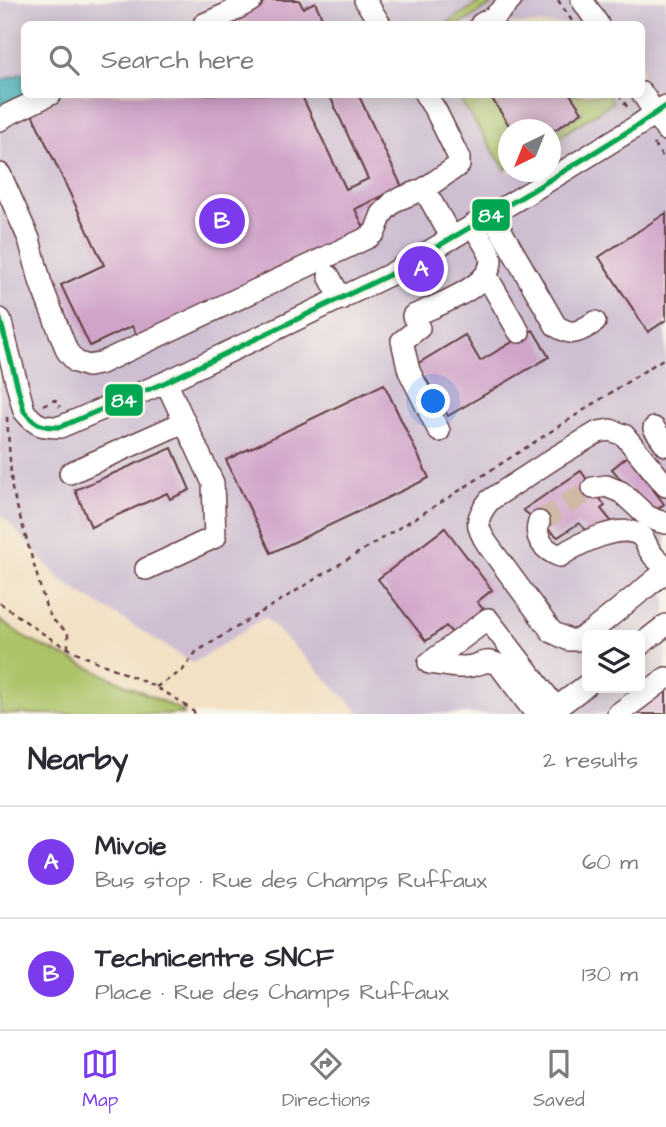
<!DOCTYPE html>
<meta charset="utf-8">
<style>
body{margin:0;font-family:"Architects Daughter",sans-serif;background:#f7f7f7;color:#2b2b33}
.controls{position:absolute;right:21px;bottom:21px;display:grid;overflow:hidden;border-radius:10px;box-shadow:0 4px 18px #0003}
.controls button{width:63px;height:63px;display:grid;place-items:center;padding:0;border:0;border-bottom:2px solid #e1e1e2;background:#fff;color:#2b2b33;font:35px sans-serif}
.compass{position:absolute;left:498px;top:119px;width:63px;height:63px;border-radius:50%;background:#fff;box-shadow:0 4px 18px #0003;rotate:223deg}
.you{position:absolute;left:434px;top:402px;width:24px;height:24px;margin:-18px;border:5px solid #fff;border-radius:50%;background:#1a73e8;box-shadow:0 0 0 10px #1a73e833}
.badge{display:grid;place-items:center;width:46px;height:46px;border-radius:50%;background:#7c3aed;color:#fff;font-size:23px;font-weight:700}
.pin{position:absolute;translate:-50% -50%;border:4px solid #fff;box-shadow:0 2px 7px #0006}
.list{margin:0;padding:0;list-style:none}
h2{display:flex;justify-content:space-between;align-items:center;height:91px;margin:0;padding:0 28px;font-size:30px}
h2 small{font-size:23px;font-weight:400;color:#7c7c81}
.list li{display:grid;grid-template-columns:46px 1fr auto;gap:21px;align-items:center;box-sizing:border-box;height:112px;padding:0 28px;border-top:2px solid #e1e1e2}
.list b{display:block;font-size:26px;white-space:nowrap}
.list p{margin:0;font-size:23px;white-space:nowrap;color:#7c7c81}
.list em{font-size:23px;font-style:normal;color:#7c7c81}
.icon{flex:none;width:38px;height:38px;fill:none;stroke:currentColor;stroke-width:2;stroke-linecap:round;stroke-linejoin:round}
.map{position:relative;flex:none;width:666px;height:714px;overflow:hidden}
.search{position:absolute;background:#fff;box-shadow:0 4px 18px #0003;left:21px;right:21px;top:21px;height:77px;display:flex;align-items:center;gap:18px;box-sizing:border-box;padding:0 24px;border-radius:10px;color:#7c7c81;font-size:26px}
.sheet{height:315px;background:#fff}
nav{display:flex;justify-content:space-around;align-items:center;box-sizing:border-box;height:98px;border-top:2px solid #e1e1e2;background:#fff;font-size:19px;color:#7c7c81}
nav a{display:grid;justify-items:center;gap:4px}
nav .on{color:#7c3aed}
.map>svg:first-child{display:block}
</style>
<div class="map">
<svg width="666" height="714" viewBox="0 0 666 714">
<rect width="100%" height="100%" fill="#f7f3e8"/>
<filter id="ink" filterUnits="userSpaceOnUse"><feTurbulence type="fractalNoise" baseFrequency=".0143" numOctaves="2"/><feDisplacementMap in="SourceGraphic" scale="14" xChannelSelector="R" yChannelSelector="G"/><feConvolveMatrix kernelMatrix="1 2 1 2 8 2 1 2 1" color-interpolation-filters="sRGB"/></filter>
<filter id="wash" filterUnits="userSpaceOnUse"><feTurbulence type="fractalNoise" baseFrequency=".00686" numOctaves="4" result="noise"/><feDisplacementMap in="SourceGraphic" scale="28" xChannelSelector="R" yChannelSelector="G"/><feGaussianBlur stdDeviation="1.57" result="paint"/><feColorMatrix in="noise" values="0 0 0 0 0 0 0 0 0 0 0 0 0 0 0 0 0 1.4 0 .05"/><feComposite in="paint" operator="in"/></filter>
<g filter="url(#wash)">
<rect width="100%" height="100%" fill="#f2e1c5"/>
<path fill="#cdbed2" fill-rule="evenodd" d="M0,0H666V714H361L265,617L193,663L63,582L0,513ZM24,24H642V94H24ZM508,130H550V172H508ZM587,635H640V688H587Z"/>
<g fill="#acc368" stroke="#7b714a" stroke-width="2">
<polygon points="483,0 499,0 461,24 445,24"/>
<polygon points="457,95 489,95 512,129 508,130 508,169 506,170"/>
<polygon points="570,95 609,95 613,102 551,142 550,133 582,113"/>
<polygon points="0,620 29,640 183,711 184,714 0,714"/>
</g>
<polygon fill="#3cadb5" stroke="#436670" stroke-width="2" points="24,73 24,94 27,95 0,107 0,81"/>
<g id="blocks">
<g fill="#d0a3c9">
<polygon points="268,0 299,0 303,8 315,2 325,24 216,24"/>
<polygon points="68,94 301,94 346,189 368,179 329,94 358,94 402,187 355,209 366,232 139,339 132,326 90,346 61,285 104,265 31,112"/>
<polygon points="489,94 570,94 582,112 550,133 550,130 512,130"/>
<polygon points="666,213 666,320 648,332 599,257"/>
<polygon points="533,330 549,357 448,416 417,364 465,335 480,361"/>
<polygon points="384,384 429,478 271,553 226,460"/>
<polygon points="172,448 190,490 170,499 167,493 91,527 75,490"/>
<polygon points="628,456 664,504 650,515 612,469"/>
<polygon points="581,471 605,506 601,509 612,522 592,537 579,523 558,537 523,510"/>
<polygon points="445,528 492,590 477,602 484,610 453,634 446,626 426,641 378,579"/>
<polygon points="666,688 666,714 633,714"/>
</g>
</g>
</g>
<g filter="url(#ink)">
<use href="#blocks" fill-opacity="0" stroke="#633c42" stroke-width="2"/>
<g fill="none" stroke-linecap="round" stroke-linejoin="round">
<polyline stroke="#d0baa6" stroke-width="21" stroke-dasharray="21 10" stroke-linecap="butt" points="539,522 593,488"/>
<defs>
<g id="minor">
<polyline points="365,0 380,24"/>
<polyline points="582,0 598,24"/>
<polyline points="204,24 229,13 252,0"/>
<polyline points="481,24 494,17 511,0"/>
<polyline points="642,93 666,130"/>
<polyline points="0,120 5,116 51,94"/>
<polyline points="0,174 29,239 41,284 67,351 76,362 88,366 99,364 369,237 375,232 382,214 394,201 424,189 459,165 459,158 436,111 425,94"/>
<polyline points="424,189 452,238"/>
<path d="M492,215L556,326C574,337 578,332 595,322"/>
<polyline points="486,275 519,332"/>
<polyline points="329,276 341,299"/>
<path d="M0,319L24,411C36,426 42,427 60,427L166,382L389,275L530,192L637,126L666,106"/>
<polyline points="654,428 666,445"/>
<path d="M439,431L409,371L402,341L419,328L413,316C434,306 499,285 490,255C486,245 478,235 473,225"/>
<polyline points="70,473 184,422"/>
<path d="M666,486L624,435L610,430L598,432L556,457L490,500C475,518 475,526 488,545L552,632L569,640H578L592,631L666,571"/>
<polyline points="593,488 606,486 621,492 647,516 658,521 666,523"/>
<path d="M539,522C533,539 546,551 560,556C576,545 624,520 642,537C646,541 646,546 650,551C654,558 659,562 666,566"/>
<polyline points="146,569 215,537 213,483 166,382"/>
<polyline points="640,645 666,625"/>
<path d="M536,714L499,665C485,658 483,664 471,666C461,669 440,664 429,663L488,619L556,708"/>
<polyline points="548,714 587,685"/>
<polyline points="618,714 666,678"/>
</g>
</defs>
<use href="#minor" stroke="#633c42" stroke-width="24"/>
<g stroke="#633c42" stroke-width="2.5" stroke-dasharray="5 5" stroke-linecap="butt">
<polyline points="558,0 574,24"/>
<polyline points="619,94 629,110"/>
<polyline points="654,144 666,162"/>
<polyline points="43,405 55,400 60,407"/>
<polyline points="7,417 12,489 46,607 52,619 68,633 68,649"/>
<path d="M0,603C23,619 46,638 72,650C113,671 161,683 196,714"/>
<polyline points="156,687 182,671 196,652 448,498 666,357"/>
</g>
<use href="#minor" stroke="#fff" stroke-width="21"/>
<defs>
<path id="bus-1" d="M0,319L24,411C36,426 42,427 60,427L166,382L389,275L530,192L637,126L666,106"/>
</defs>
<use href="#bus-1" stroke="#f7f3e8" stroke-width="10"/>
<use href="#bus-1" stroke="#00a651" stroke-width="5"/>
</g>
</g>
<g stroke="#f7f3e8" stroke-width="2.5">
<rect x="471" y="198" width="40" height="34" rx="7" fill="#00a651"/>
<rect x="104" y="383" width="40" height="34" rx="7" fill="#00a651"/>
</g>
<g font-size="19" text-anchor="middle" font-weight="bold" fill="#fff">
<text x="491" y="222">84</text>
<text x="124" y="407">84</text>
</g>
</svg>
<div class="controls">
<button><svg class="icon" aria-label="layers" viewBox="0 0 24 24"><path d="M12 4l9 5-9 5-9-5zM3 14l9 5 9-5"/></svg></button>
</div>
<svg class="compass" viewBox="-18 -18 36 36"><path d="M0-13l5 13h-10z" fill="#e53935"/><path d="M0 13l5-13h-10z" fill="#7c7c81"/></svg>
<div class="you"></div>
<div class="pin badge" style="left:421px;top:269px">A</div>
<div class="pin badge" style="left:222px;top:221px">B</div>
<div class="search"><svg class="icon" aria-label="search" viewBox="0 0 24 24"><circle cx="10" cy="10" r="6"/><path d="M15 15l6 6"/></svg>Search here</div>
</div>
<section class="sheet">
<h2>Nearby<small>2 results</small></h2>
<ul class="list">
<li><span class="badge">A</span><div><b>Mivoie</b><p>Bus stop · Rue des Champs Ruffaux</p></div><em>60 m</em></li>
<li><span class="badge">B</span><div><b>Technicentre SNCF</b><p>Place · Rue des Champs Ruffaux</p></div><em>130 m</em></li>
</ul>
</section>
<nav>
<a class="on"><svg class="icon" aria-label="map" viewBox="0 0 24 24"><path d="M3 6l6-2 6 2 6-2v14l-6 2-6-2-6 2zM9 4v14M15 6v14"/></svg>Map</a>
<a><svg class="icon" aria-label="directions" viewBox="0 0 24 24"><path d="M12 3l9 9-9 9-9-9zM9 14v-3h6M13 9l2 2-2 2"/></svg>Directions</a>
<a><svg class="icon" aria-label="saved" viewBox="0 0 24 24"><path d="M7 4h10v16l-5-4-5 4z"/></svg>Saved</a>
</nav>
